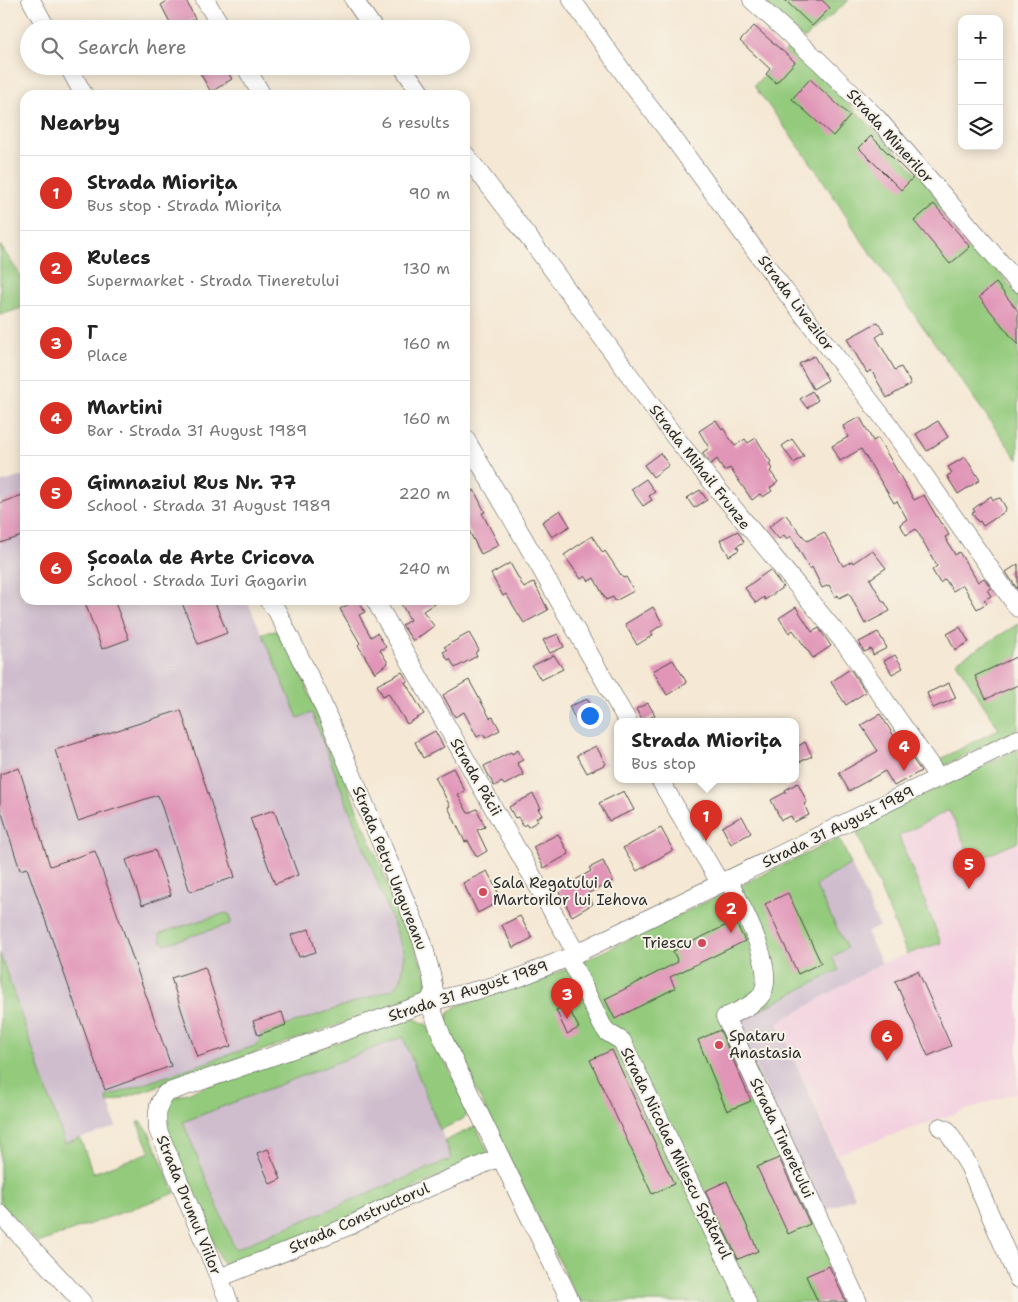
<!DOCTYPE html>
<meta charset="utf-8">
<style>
body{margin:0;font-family:"Shantell Sans",sans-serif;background:#f2f2f2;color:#222}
.controls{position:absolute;right:15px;top:15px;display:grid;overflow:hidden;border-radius:10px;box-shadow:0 2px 12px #0003}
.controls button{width:45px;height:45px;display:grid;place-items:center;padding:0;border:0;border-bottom:1px solid #e0e0e0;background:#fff;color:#222;font:25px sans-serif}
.you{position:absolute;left:589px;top:715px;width:18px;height:18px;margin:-12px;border:4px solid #fff;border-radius:50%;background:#1a73e8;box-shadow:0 0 0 8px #1a73e833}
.badge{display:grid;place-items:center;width:32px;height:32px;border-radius:50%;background:#d93025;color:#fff;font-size:16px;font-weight:700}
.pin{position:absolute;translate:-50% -41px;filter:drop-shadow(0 1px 2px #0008)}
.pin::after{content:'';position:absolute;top:26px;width:18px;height:15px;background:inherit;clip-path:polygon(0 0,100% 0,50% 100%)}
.popup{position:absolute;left:614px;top:718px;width:185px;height:65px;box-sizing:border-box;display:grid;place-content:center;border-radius:10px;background:#fff;filter:drop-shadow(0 1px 4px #0005);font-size:16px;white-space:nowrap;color:#767676}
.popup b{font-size:19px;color:#222}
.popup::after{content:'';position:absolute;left:50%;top:100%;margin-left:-10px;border:10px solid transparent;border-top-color:#fff}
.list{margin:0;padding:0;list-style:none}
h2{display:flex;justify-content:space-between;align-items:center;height:65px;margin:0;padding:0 20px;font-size:21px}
h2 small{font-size:16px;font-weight:400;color:#767676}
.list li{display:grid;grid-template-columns:32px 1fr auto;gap:15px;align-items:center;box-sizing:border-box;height:75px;padding:0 20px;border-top:1px solid #e0e0e0}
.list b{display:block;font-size:19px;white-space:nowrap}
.list p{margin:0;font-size:16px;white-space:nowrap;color:#767676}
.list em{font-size:16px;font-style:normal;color:#767676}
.icon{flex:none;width:28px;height:28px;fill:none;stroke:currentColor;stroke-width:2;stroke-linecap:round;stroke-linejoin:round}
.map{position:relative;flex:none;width:1018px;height:1302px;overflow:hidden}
.search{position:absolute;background:#fff;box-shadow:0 2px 12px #0003;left:20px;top:20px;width:450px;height:55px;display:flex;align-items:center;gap:12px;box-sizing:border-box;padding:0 18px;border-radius:28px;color:#767676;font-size:19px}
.panel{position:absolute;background:#fff;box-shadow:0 2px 12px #0003;left:20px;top:90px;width:450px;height:515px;border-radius:15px}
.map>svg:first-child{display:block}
</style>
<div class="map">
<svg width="1018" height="1302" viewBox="0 0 1018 1302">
<rect width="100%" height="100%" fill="#f7f3e8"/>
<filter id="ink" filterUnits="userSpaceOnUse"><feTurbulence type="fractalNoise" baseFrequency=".02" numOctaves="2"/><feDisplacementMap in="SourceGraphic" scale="10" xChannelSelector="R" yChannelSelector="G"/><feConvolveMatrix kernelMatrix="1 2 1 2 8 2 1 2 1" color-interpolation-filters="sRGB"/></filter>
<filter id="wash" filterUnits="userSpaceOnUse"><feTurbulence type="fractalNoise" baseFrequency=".0096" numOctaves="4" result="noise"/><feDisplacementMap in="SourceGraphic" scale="20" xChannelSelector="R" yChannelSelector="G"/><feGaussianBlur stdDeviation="1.12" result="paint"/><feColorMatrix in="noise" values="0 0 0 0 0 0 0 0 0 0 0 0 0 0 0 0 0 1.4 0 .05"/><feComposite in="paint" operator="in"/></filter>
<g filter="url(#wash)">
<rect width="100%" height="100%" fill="#f5e8d4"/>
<polygon fill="#f3cfdf" points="1018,777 1018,1092 838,1154 778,1023 882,963 941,943 899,836 949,810"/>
<g fill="#cfbdce">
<polygon points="25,475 25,600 247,600 298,717 312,712 405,954 401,980 394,989 262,1034 257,1045 107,1096 116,1127 65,1143 0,954 0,483"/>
<polygon points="851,864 879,926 867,933 882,963 778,1023 855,1197 822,1212 736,1022 839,970 831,957 847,947 816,887 821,881"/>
<polygon points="403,1037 452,1158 236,1249 183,1122"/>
</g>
<g fill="#93ca7c" stroke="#5f7a54">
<polygon points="759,0 849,0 804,39"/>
<polygon points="791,45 921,177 1018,295 1018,460 864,244 817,171 754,86"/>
<polygon points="0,245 25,282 25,307 0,315"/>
<polygon points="1018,624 1018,729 941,767 933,763 999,729 956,662"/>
<polygon points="276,631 286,638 426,975 427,986 420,997 108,1103 106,1097 257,1045 262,1034 393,989 401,980 405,954 312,713 298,718 262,633"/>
<polygon points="1018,749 1018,842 973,862 949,810 899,836 941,943 907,954 857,833 862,825"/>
<polygon points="839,838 851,864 821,881 816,887 847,948 832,957 839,970 736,1022 850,1302 579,1302 447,1030 448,1014 458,1005 481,999 565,970"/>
<polygon points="226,913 230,915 231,922 230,924 165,944 161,941 160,933"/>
<polygon points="0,954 65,1143 80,1138 93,1173 150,1152 137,1122 141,1122 149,1132 175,1193 38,1243 0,1203"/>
<polygon points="411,1017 427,1025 469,1109 463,1119 440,1130 403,1037 183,1122 235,1249 451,1159 445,1141 476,1126 489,1154 337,1223 225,1269 163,1125 164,1107 172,1098"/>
</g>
<g id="blocks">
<g fill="#e196b8">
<polygon points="169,0 186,0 195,19 173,28 161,5"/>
<polygon points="785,0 822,0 830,8 812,26"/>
<polygon points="754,26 795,62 776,83 766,74 770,69 740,41"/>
<polygon points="212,66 224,66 232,79 211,92 200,73"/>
<polygon points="810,79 850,116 833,136 792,99"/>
<polygon points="871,136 913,178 901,190 859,148"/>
<polygon points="934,204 970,247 950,264 914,221"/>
<polygon points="996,283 1018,311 1018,345 979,297"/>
<polygon points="878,322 884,332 876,337 895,370 901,367 911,384 887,398 871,370 867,373 847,339"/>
<polygon points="814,356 828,380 813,389 799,364"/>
<polygon points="812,391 818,400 807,408 800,399"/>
<polygon points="860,417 873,441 878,438 914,500 924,495 941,524 942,523 949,535 945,537 955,555 959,552 978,582 984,578 991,588 987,590 991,596 984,600 987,603 977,609 963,585 953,591 945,579 940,583 932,570 937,566 916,529 906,535 900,524 907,519 897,501 894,503 861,449 840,461 832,446 848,437 843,426"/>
<polygon points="716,420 722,429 723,428 735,446 745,439 748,443 756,438 771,462 769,464 772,469 770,471 778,482 770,488 772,491 763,497 760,494 752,500 730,468 724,471 717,459 711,464 702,453 709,448 699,431"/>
<polygon points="938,421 948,437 927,451 916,434"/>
<polygon points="792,439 804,456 794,463 782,446"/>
<polygon points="660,453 669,465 653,477 644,465"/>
<polygon points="965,457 980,480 958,494 947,476 952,473 948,467"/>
<polygon points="646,479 655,492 649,496 652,500 643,506 631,489"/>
<polygon points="474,490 485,512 482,513 499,545 481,554 465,523 465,495"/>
<polygon points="700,490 707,500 694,508 687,498"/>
<polygon points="25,494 25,535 0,543 0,503"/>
<polygon points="991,496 993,500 1000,498 1006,508 1003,513 983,526 980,521 978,522 972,513 975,512 973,509"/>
<polygon points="560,510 570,526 552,537 542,522"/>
<polygon points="785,514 807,541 824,532 843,566 852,561 853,563 872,550 886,568 870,579 883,602 885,602 890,611 865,624 849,593 839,598 838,595 835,597 829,585 822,588 812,567 810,569 791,536 787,539 784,535 779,539 769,527"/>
<polygon points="738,531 744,542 737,546 739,550 729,556 720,540"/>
<polygon points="592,536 603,553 605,551 623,578 626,577 634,591 615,601 613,597 606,600 594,578 589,581 585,576 581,579 564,555"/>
<polygon points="510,563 524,588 534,582 548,610 524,623 506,594 503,596 491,574"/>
<polygon points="1018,564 1018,590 1006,572"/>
<polygon points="770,570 783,587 765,600 764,597 756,603 745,588"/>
<polygon points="84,600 114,600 129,639 102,649"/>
<polygon points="181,600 214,600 227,633 198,644"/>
<polygon points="356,600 358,600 365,612 359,615 371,637 377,633 386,647 380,650 388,663 375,673 358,645 360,643 340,609"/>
<polygon points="399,600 440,600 423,611 434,626 413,641 402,625 410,620"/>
<polygon points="653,607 663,624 651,632 653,635 637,645 625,624"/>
<polygon points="796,607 812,632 819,628 831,646 813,658 793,630 789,633 779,618"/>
<polygon points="960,627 969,642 955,650 947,634"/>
<polygon points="878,632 887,648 873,655 871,649 864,652 859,642"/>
<polygon points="469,633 479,650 475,653 477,656 455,668 450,659 448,660 443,652 447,650 444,647"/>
<polygon points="558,634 564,647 550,653 543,640"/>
<polygon points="554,655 563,669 541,680 532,666"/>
<polygon points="895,655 903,668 892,674 884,661"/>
<polygon points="1018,656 1018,685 986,699 975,676"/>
<polygon points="673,660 687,683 667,695 653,671"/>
<polygon points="850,669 866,692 846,705 831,682"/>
<polygon points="402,672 408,681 405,682 424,714 407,724 388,693 383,696 377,685"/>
<polygon points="469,680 490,718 493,717 500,730 485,738 483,734 477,737 464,712 455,717 443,695"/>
<polygon points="949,683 956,698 933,708 927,693"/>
<polygon points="588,699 595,717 577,723 569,706"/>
<polygon points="648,703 655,715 643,722 636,709"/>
<polygon points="181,710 235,877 190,892 158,795 78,821 55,750"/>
<polygon points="880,714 903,750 905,748 921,771 894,786 885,771 849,791 839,773 878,751 861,725"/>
<polygon points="435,731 444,747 423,758 415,742"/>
<polygon points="805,742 812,756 795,764 795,748"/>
<polygon points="596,746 606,764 587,773 577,755"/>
<polygon points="518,750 523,760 517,763 524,775 504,785 502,782 494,786 484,766 511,752 512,754"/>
<polygon points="19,768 50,866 95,851 171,1066 105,1090 27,868 20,870 0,807 0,774"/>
<polygon points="453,768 465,791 458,795 468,813 477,809 485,827 477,830 487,851 477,857 468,841 465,842 448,807 450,806 435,777"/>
<polygon points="798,783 807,802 804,804 809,815 794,822 791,816 781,820 771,800 786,792 785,790"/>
<polygon points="624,791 634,810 609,821 599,803"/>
<polygon points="533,794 541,808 538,809 542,815 536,818 538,821 528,827 526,824 523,826 518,817 515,818 509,807"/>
<polygon points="274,810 298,875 275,884 250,818"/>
<polygon points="742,816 751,833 731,844 722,827"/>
<polygon points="661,828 673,850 637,871 623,848"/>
<polygon points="558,834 569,854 544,868 533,847"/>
<polygon points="155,850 171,895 142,905 126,860"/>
<polygon points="603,861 613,881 587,894 593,904 572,916 558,890 591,871 589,868"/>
<polygon points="487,871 502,900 478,913 463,883"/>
<polygon points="788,893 821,963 798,974 765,904"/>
<polygon points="520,916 532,938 513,948 502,925"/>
<polygon points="735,921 745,941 670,977 675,988 615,1019 605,999 678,962 673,951"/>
<polygon points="309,929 316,952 299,957 291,935"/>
<polygon points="205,967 231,1046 197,1057 171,978"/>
<polygon points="918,971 951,1046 928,1056 895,981"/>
<polygon points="567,1005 579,1028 567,1034 556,1010"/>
<polygon points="282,1012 286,1025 258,1035 253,1021"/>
<polygon points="720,1030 751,1101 727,1111 698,1040"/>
<polygon points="612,1050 674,1184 652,1194 590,1060"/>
<polygon points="268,1149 281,1179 270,1184 257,1153"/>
<polygon points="779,1158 810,1224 788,1234 757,1167"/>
<polygon points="727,1181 758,1251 738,1259 705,1191"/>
<polygon points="829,1266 846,1302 818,1302 806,1276"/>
</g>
</g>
</g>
<g filter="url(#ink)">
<use href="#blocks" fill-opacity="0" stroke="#494744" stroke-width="1"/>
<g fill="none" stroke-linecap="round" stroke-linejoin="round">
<defs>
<g id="minor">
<polyline points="31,0 47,29"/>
<polyline points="205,0 223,29"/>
<polyline points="354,0 374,29"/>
<polyline points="572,0 630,82 671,135 785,291 888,424 1018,608"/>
<polyline points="752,0 820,62 877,118 1018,283"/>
<polyline points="68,66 84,95"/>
<polyline points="245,66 262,95"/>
<polyline points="402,66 422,95"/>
<polyline points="465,154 544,258 674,436 847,646 939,778"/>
<polyline points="465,438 524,539 628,722"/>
<polyline points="268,600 277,611 319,696 422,940 432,978 434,991 429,1002 443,1039 571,1302"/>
<polyline points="375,600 576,953"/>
<polyline points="660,780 720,883"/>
<path d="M728,879C740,904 781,974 759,998C750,1007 737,1012 725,1017L858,1302"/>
<polyline points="569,957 602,1025 607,1032 622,1041 747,1302"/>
<polyline points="940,1127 947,1130 969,1166 1018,1279"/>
<polyline points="0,1214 82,1302"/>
<polyline points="219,1278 349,1226 409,1196 500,1157"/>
<path d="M229,1302L158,1130C157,1117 156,1104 166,1093L429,1002L490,987L518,978L569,957L1018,739"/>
</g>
</defs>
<use href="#minor" stroke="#494744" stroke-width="19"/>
<use href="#minor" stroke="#fff" stroke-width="18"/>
</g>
</g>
<g fill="#d1495b" stroke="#f7f3e8" stroke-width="2">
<circle cx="483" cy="892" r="5"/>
<circle cx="702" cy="943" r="5"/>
<circle cx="719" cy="1045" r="5"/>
</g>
<g text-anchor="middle" stroke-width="4" stroke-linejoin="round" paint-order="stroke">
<g font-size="15" fill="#2b2b2b" stroke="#f7f3e8">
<text transform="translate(890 136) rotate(48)" y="5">Strada Minerilor</text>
<text transform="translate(796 303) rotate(53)" y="5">Strada Livezilor</text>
<text transform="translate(700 467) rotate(52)" y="5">Strada Mihail Frunze</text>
<text transform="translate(476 777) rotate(60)" y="5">Strada Păcii</text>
<text transform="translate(838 827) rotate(-26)" y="5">Strada 31 August 1989</text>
<text transform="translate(390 868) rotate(68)" y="5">Strada Petru Ungureanu</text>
<text transform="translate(468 991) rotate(-18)" y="5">Strada 31 August 1989</text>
<text transform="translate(782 1138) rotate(65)" y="5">Strada Tineretului</text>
<text transform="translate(676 1153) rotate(64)" y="5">Strada Nicolae Milescu Spătarul</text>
<text transform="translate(189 1205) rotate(68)" y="5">Strada Drumul Viilor</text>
<text transform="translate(359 1218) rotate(-24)" y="5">Strada Constructorul</text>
</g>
<g font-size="15" fill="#2b2b2b" stroke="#f7f3e8" text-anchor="start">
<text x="493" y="888">Sala Regatului a<tspan x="493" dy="17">Martorilor lui Iehova</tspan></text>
<text x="692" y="948" text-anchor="end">Triescu</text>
<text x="729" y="1041">Spataru<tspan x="729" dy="17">Anastasia</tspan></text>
</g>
</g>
</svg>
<div class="controls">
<button>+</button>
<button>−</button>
<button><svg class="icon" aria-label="layers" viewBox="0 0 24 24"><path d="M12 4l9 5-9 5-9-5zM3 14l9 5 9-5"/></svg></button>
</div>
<div class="you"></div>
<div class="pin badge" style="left:706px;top:841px">1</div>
<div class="popup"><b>Strada Miorița</b>Bus stop</div>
<div class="pin badge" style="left:731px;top:933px">2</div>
<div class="pin badge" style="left:567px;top:1019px">3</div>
<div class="pin badge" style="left:904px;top:771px">4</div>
<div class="pin badge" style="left:969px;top:889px">5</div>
<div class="pin badge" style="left:887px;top:1061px">6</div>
<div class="search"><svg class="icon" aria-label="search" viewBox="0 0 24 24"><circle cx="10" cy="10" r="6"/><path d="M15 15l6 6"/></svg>Search here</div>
<section class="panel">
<h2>Nearby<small>6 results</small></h2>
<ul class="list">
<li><span class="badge">1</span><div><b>Strada Miorița</b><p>Bus stop · Strada Miorița</p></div><em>90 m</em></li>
<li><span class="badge">2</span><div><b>Rulecs</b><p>Supermarket · Strada Tineretului</p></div><em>130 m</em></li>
<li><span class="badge">3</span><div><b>Г</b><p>Place</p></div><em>160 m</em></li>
<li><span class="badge">4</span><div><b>Martini</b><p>Bar · Strada 31 August 1989</p></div><em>160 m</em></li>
<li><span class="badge">5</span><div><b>Gimnaziul Rus Nr. 77</b><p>School · Strada 31 August 1989</p></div><em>220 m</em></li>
<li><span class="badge">6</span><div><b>Școala de Arte Cricova</b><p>School · Strada Iuri Gagarin</p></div><em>240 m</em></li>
</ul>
</section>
</div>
